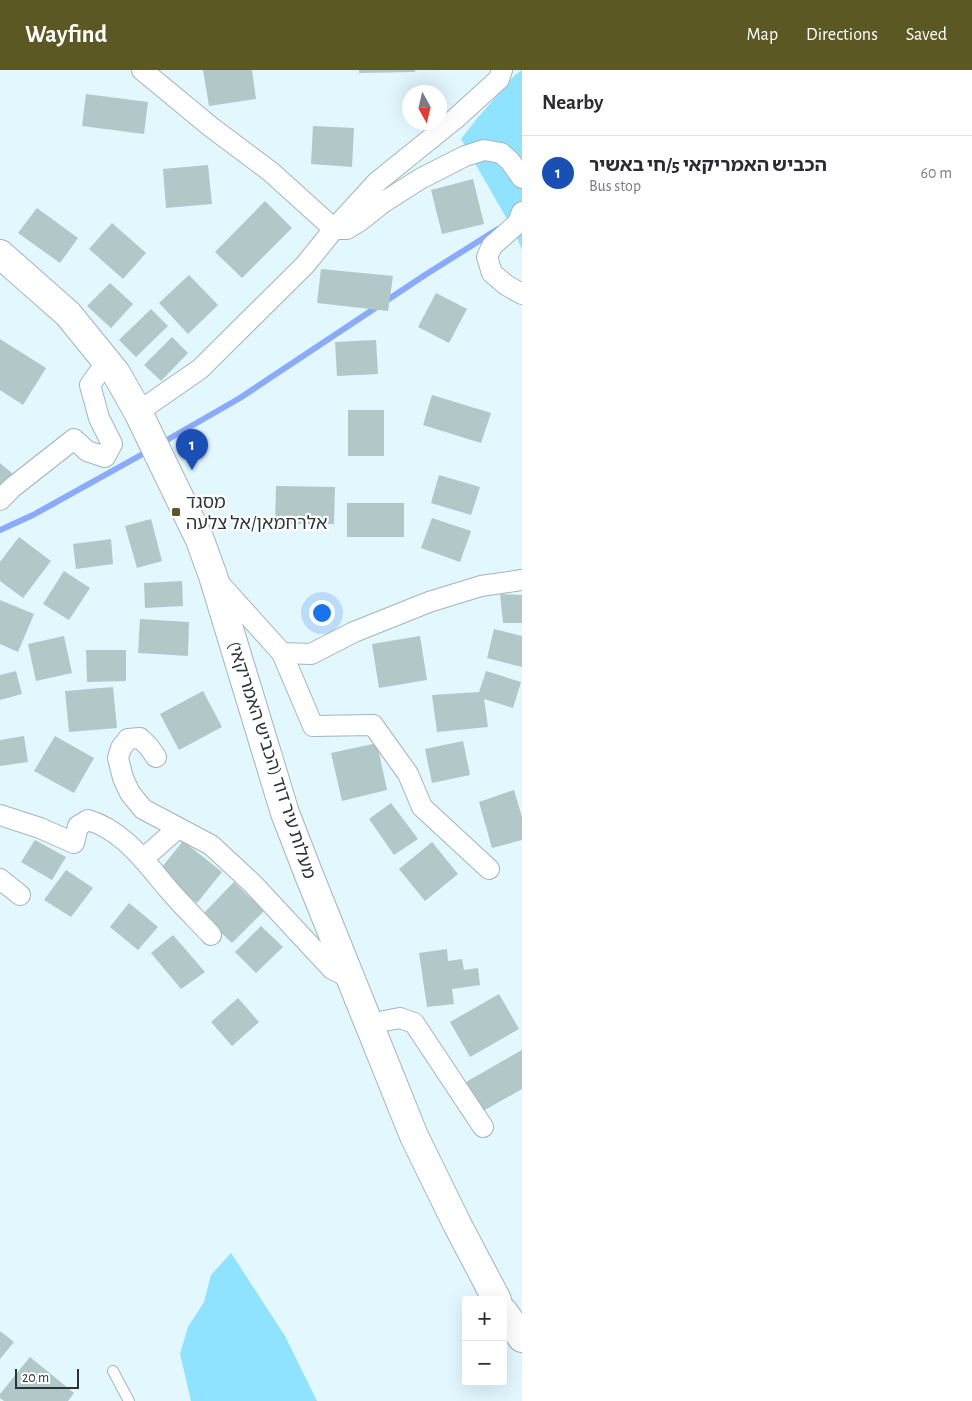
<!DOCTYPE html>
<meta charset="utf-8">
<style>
body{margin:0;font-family:"Alegreya Sans","Noto Sans Hebrew",sans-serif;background:#f2f2f3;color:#2b2b33}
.controls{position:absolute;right:15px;bottom:15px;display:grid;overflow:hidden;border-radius:5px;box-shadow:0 5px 20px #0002}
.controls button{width:45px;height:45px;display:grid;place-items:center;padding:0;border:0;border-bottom:1px solid #e1e1e2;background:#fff;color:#2b2b33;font:25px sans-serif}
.compass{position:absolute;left:402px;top:15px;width:45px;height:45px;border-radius:50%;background:#fff;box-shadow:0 5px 20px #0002;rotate:172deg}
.scale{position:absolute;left:15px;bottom:12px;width:64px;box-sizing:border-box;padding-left:5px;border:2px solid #2b3335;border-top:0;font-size:14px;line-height:18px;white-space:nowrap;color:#2b3335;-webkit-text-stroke:4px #fff;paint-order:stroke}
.you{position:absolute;left:321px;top:542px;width:18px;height:18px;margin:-12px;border:4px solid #fff;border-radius:50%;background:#1a73e8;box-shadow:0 0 0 8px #1a73e833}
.badge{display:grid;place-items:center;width:32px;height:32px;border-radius:50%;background:#5c5824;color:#fff;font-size:16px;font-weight:700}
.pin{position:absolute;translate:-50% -41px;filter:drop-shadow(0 1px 2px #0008)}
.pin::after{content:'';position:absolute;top:26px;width:18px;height:15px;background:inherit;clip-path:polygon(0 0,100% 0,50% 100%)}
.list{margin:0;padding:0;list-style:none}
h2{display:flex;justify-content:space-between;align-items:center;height:65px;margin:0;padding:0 20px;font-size:21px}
h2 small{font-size:16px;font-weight:400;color:#7c7c81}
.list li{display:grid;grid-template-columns:32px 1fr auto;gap:15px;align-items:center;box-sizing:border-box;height:75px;padding:0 20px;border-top:1px solid #e1e1e2}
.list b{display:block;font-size:19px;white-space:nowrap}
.list p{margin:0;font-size:16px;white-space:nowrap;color:#7c7c81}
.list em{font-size:16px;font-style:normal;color:#7c7c81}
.map{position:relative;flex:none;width:522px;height:1331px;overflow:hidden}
header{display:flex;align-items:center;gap:30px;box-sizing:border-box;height:70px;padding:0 25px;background:#5c5824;color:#fff}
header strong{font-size:24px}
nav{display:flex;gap:28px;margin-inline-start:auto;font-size:18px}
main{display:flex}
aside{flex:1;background:#fff}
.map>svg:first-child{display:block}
</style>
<header>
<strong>Wayfind</strong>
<nav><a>Map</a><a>Directions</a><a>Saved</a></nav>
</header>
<main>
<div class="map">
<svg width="522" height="1331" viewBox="0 0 522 1331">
<rect width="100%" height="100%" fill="#e3f7fe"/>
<g fill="#8fe3ff">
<polygon points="522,0 522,180 515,163 461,69 475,51 515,5"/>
<polygon points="231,1183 285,1266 317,1331 191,1331 180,1284 188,1257 204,1232 211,1205"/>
</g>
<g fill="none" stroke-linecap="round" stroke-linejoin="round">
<g stroke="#8aaafb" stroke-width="6">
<polyline points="160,374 240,328 425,205 498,159"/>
<polyline points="0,460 33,445 150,380"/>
</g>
</g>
<g fill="#b2c7c7">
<polygon points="203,0 252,0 256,29 209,36"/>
<polygon points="359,0 415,0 415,2 359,3"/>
<polygon points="86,24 148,32 144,64 82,56"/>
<polygon points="313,56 354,58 352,97 311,94"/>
<polygon points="208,95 212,134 166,138 163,99"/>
<polygon points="473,109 484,154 442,164 431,120"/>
<polygon points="265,131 292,158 242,208 215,182"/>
<polygon points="37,138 78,168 60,193 18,163"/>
<polygon points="112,153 146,183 123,209 89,179"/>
<polygon points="321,199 393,206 388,241 317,233"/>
<polygon points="189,205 218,235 188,264 159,233"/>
<polygon points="110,213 133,234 111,258 87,236"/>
<polygon points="436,223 467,239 449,273 418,257"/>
<polygon points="151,239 168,256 136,287 119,270"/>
<polygon points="172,267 188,283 161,311 144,295"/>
<polygon points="0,269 46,298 23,335 0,320"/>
<polygon points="376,270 378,304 337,306 335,272"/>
<polygon points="432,325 491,343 481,373 423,355"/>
<rect x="348" y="340" width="36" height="46"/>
<polygon points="0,393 13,404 0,419"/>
<polygon points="439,405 480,417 471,445 431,433"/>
<polygon points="276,416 335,417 334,454 275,454"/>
<rect x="347" y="433" width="57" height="34"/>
<polygon points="432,448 471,461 460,492 421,478"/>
<polygon points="151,449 162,491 137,498 125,456"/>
<polygon points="19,467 51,491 23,528 0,511 0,492"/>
<polygon points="111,469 113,494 76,499 73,474"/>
<polygon points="64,501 90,518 69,550 43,534"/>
<polygon points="182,511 183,536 145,538 144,513"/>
<polygon points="500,524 522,525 522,553 503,553"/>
<polygon points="0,530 34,544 18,582 0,574"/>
<polygon points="140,549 189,552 188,586 138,583"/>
<polygon points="494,559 522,566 522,597 487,588"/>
<polygon points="64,566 72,603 36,611 28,574"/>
<polygon points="420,566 427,610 379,618 372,574"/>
<polygon points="86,580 126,580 126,611 87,612"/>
<polygon points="16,601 22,624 0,630 0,605"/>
<polygon points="486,601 521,612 513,638 484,629 488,657 437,662 432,625 479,622"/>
<polygon points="113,617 117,658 69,662 65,621"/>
<polygon points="203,621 222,657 179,680 160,644"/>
<polygon points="24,666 28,692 0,696 0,670"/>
<polygon points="55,666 94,688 74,723 34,701"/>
<polygon points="463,671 470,705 432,713 425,679"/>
<polygon points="377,673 387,720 342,731 331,683"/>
<polygon points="514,720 522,747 522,770 492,778 479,732"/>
<polygon points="391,733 418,769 394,785 369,749"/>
<polygon points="35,770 66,787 52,810 21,792"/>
<polygon points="183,771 222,802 197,833 158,802"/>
<polygon points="432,772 458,804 425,831 399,799"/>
<polygon points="66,800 93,818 71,847 44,830"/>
<polygon points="234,812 264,841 232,873 202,845"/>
<polygon points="129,833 158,857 138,880 110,857"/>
<polygon points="261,856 283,877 256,903 235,882"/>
<polygon points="173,865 205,902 181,919 151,883"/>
<polygon points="447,879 448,891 462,889 464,900 478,898 480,915 452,919 454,934 427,937 419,883"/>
<polygon points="499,924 519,959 470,987 450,952"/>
<polygon points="238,928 259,952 232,976 211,952"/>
<polygon points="522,980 522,1019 483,1041 466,1012"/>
<polygon points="0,1261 14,1272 0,1289"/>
<polygon points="30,1287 74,1323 68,1331 4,1331 0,1328 0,1324"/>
</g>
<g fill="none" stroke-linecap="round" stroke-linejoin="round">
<defs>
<polyline id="lane" points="113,1301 129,1331"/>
<g id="street">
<polyline points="142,0 211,57 271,102 334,159 347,159 360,151 384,132 420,109 465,86 484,80 501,83 510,91 522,108"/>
<polyline points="522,142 518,153 492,176 487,187 492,203 506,215 522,224"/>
<polyline points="138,342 200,299 305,195 334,159 377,112 455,49 499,9 502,0"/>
<polyline points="0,430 13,417 74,369 87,381 105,387 112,374 99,348 90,315 107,291"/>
<polyline points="218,512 282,583 311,584 354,562 429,532 481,516 522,510"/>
<polyline points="282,583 313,656 373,655 408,704 422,737 489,799"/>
<polyline points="156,687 149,677 140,668 128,669 121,678 118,688 123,708 130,723 143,739 211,775 253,814 332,899 350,908"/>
<path d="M0,745L40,758L74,773L78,756L88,750C123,760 146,793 169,820C182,835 197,850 211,865"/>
<polyline points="144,788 178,758"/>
<polyline points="0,809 20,825"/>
<polyline points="368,954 400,948 414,953 483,1057"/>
</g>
<g id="secondary">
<polyline points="0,184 68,244 116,303 138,342 200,470 213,506 285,743 309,805 414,1066 457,1154 497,1230"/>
<polyline points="503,1241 522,1268"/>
</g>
</defs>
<use href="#lane" stroke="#a2b5bc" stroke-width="12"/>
<use href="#street" stroke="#a2b5bc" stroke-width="22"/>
<use href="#secondary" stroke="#a2b5bc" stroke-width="30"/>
<use href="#lane" stroke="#fff" stroke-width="10"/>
<use href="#street" stroke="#fff" stroke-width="20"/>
<use href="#secondary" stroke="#fff" stroke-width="28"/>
</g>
<rect fill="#5c5824" stroke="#fff" stroke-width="2" x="171" y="437" width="10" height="10" rx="2.5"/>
<g text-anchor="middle" stroke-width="4.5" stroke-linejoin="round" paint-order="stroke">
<g font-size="18" fill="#2b3335" stroke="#fff" text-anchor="start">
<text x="186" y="438">מסגד<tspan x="186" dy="21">אלרחמאן/אל צלעה</tspan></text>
</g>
<g font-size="18" fill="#2b3335" stroke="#fff">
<text transform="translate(272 690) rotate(72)" y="6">מעלות עיר דוד (הכביש האמריקאי)</text>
</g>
</g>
</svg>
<div class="controls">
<button>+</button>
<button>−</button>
</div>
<svg class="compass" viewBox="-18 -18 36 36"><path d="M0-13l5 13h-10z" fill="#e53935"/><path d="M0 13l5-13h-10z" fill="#7c7c81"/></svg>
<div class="scale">20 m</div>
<div class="you"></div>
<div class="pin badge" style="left:192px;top:400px;background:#1a4fb4">1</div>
</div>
<aside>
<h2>Nearby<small></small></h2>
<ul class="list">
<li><span class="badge" style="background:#1a4fb4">1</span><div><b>הכביש האמריקאי 5/חי באשיר</b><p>Bus stop</p></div><em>60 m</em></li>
</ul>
</aside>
</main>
